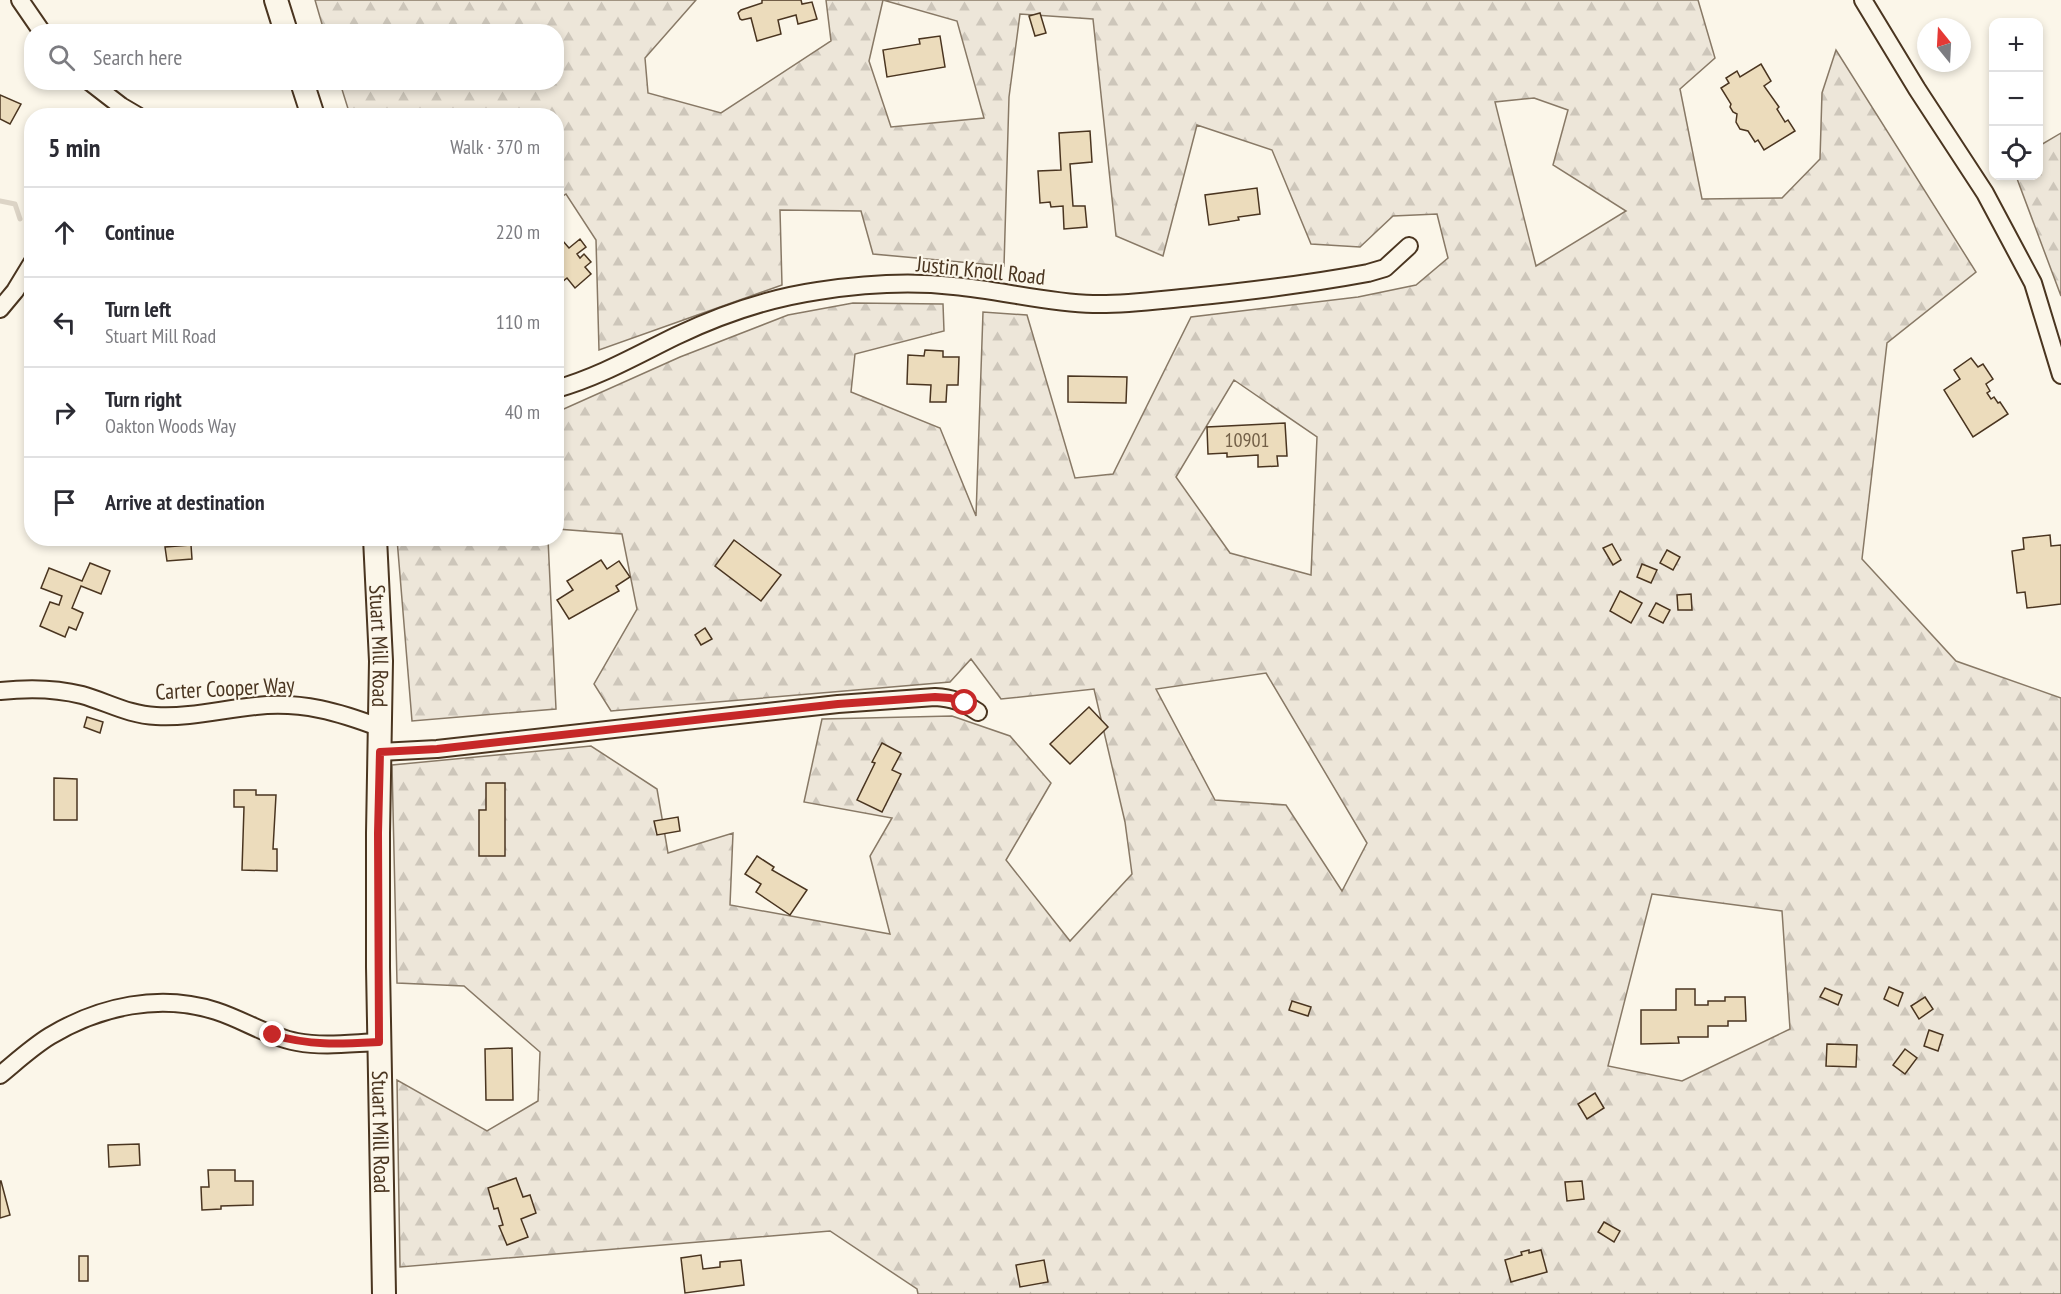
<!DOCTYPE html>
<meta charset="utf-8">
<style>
body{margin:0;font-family:"PT Sans Narrow",sans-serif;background:#f2f2f3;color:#2b2b33}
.controls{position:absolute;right:18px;top:18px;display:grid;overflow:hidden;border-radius:12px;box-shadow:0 3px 9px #0003}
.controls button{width:54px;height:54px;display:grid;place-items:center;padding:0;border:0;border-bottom:2px solid #e1e1e2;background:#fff;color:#2b2b33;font:30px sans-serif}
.compass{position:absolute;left:1917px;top:18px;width:54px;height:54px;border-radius:50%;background:#fff;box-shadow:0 3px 9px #0003;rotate:342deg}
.stop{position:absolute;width:18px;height:18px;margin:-14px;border:4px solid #c62828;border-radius:50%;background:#fff}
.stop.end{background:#c62828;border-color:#fff;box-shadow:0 2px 6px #0008}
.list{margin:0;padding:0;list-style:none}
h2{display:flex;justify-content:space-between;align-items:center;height:78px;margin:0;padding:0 24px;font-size:26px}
h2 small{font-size:20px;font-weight:400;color:#7c7c81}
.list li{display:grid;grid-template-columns:39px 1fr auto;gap:18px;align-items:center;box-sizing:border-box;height:90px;padding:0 24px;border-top:2px solid #e1e1e2}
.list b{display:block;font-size:22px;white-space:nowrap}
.list p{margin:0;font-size:20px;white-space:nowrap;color:#7c7c81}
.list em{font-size:20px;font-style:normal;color:#7c7c81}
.icon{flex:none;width:33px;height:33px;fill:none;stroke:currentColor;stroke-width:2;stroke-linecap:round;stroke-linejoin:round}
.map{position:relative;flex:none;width:2061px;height:1294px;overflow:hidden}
.search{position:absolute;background:#fff;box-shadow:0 3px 9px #0003;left:24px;top:24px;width:540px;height:66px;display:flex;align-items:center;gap:15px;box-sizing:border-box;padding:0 21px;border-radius:24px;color:#7c7c81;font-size:22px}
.panel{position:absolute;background:#fff;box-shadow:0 3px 9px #0003;left:24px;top:108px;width:540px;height:438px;border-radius:24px}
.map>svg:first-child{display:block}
</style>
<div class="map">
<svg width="2061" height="1294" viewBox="0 0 2061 1294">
<defs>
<pattern id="forest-firs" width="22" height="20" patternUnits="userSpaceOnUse" patternTransform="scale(1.5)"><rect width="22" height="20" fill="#ede6d9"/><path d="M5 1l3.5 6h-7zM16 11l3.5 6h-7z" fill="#cdc6ba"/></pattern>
</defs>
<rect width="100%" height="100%" fill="#fbf6e9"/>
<g fill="url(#forest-firs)" stroke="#887966" stroke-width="1.5" fill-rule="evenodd">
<path d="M315,0H696L645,58L648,93L721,113L831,41L826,0H1698L1715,58L1680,89L1702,199L1782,198L1820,159L1822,93L1836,50L1976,272L1887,343L1862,559L1956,661L2061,698V1294H918L917,1289L830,1231L400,1267L397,1080L487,1131L538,1101L540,1052L464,986L397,983L392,765L591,746L657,789L668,853L733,833L730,905L890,934L870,856L892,818L804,802L822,719L952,716L1010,736L1051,783L1006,860L1070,941L1132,874L1125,822L1094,689L1001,699L971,659L950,682L611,711L594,684L637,609L622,534L557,529V412L680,357L788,315L853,303L943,304L944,331L855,354L851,392L940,428L976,516L983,312L1027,315L1075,478L1113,474L1191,317L1358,297L1416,285L1448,258L1437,214L1393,216L1360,247L1311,244L1272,150L1197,125L1163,256L1116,236L1093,19L1020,14L1009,97L1004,266L873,254L861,211L780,210L782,285L599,350L596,240L566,194L557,200L556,116L350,115L340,83L556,82V32L324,31ZM883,0L957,21L984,118L891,127L869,61ZM1534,98L1568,110L1553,165L1626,211L1536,266L1495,102ZM1234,380L1317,437L1311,575L1230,553L1176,477ZM1266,673L1367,843L1342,891L1286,805L1215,800L1156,689ZM1652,894L1782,911L1790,1029L1682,1081L1608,1066Z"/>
<polygon points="2061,133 2061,296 2016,176 2038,176 2039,146"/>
<polygon points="397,539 548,539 556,709 412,721"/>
</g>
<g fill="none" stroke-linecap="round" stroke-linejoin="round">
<polyline stroke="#dcd4c6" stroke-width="5" points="0,201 15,204 20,219"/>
</g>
<g fill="#ecdcbc" stroke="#4a3520" stroke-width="1.5">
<polygon points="762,0 801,0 802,4 812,2 817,19 798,24 796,15 778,20 781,34 757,41 751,18 742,20 740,19 738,13 741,10 762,3"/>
<polygon points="1040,13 1046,33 1035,36 1029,16"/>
<polygon points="940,36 945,67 887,77 883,50 920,44 919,39"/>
<polygon points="1761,64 1771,81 1764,86 1779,107 1777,109 1785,122 1788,120 1795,131 1764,150 1758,140 1755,142 1748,131 1740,129 1736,122 1737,114 1733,112 1730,107 1731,104 1721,88 1729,83 1726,78 1737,71 1740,77"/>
<polygon points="0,95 21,104 10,124 0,119"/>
<polygon points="1090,131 1092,162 1070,164 1073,206 1085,206 1087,227 1064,229 1063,206 1051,207 1050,202 1040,203 1038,171 1061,170 1059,133"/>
<polygon points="1257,188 1260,214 1238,217 1239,220 1209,225 1205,195"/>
<polygon points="556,233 569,248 580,239 586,247 577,254 580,258 584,254 591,262 585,267 591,274 575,288 567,278 562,282 556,279"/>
<polygon points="925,350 943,351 943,357 959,357 958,385 947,385 946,402 930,402 931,385 907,384 908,355 924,356"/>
<polygon points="1971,358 1978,367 1983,364 1993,379 1986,384 1990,391 1987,393 1991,399 1994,397 1998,403 2000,402 2008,414 1973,437 1944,390 1960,379 1954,370"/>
<polygon points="1068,376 1127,377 1126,403 1068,402"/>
<polygon points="1285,423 1287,456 1277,456 1278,466 1258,467 1258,455 1227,457 1227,453 1208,454 1207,427"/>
<polygon points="2050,535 2051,546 2061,545 2061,604 2027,608 2025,592 2017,593 2012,551 2024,549 2023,538"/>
<polygon points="734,540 781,575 761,601 715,566"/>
<polygon points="1612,544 1621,560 1613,565 1603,548"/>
<polygon points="191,545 192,559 167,561 165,547"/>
<polygon points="1667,550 1680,557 1673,570 1660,563"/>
<polygon points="601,560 607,569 619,561 630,577 616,586 619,591 569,619 557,600 573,590 567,581"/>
<polygon points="90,563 110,571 101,594 81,586 72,608 83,613 76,630 69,627 65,637 40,626 50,602 59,605 62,596 41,588 49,568 82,581"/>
<polygon points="1642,564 1657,570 1651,583 1637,577"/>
<polygon points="1620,591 1642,603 1631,623 1610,611"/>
<polygon points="1691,594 1692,610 1678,610 1677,595"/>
<polygon points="1656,603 1670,610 1663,623 1649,616"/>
<polygon points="705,628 712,639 701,645 695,635"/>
<polygon points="1089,707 1108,727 1070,764 1050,744"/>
<polygon points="87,717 103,722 100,733 84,727"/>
<polygon points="882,743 901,753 892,770 901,774 882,812 857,800 875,763 872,762"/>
<polygon points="54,778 77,779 77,820 54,820"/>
<polygon points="486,783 505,783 505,856 479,856 479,810 486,810"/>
<polygon points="234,790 256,790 256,795 276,795 273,849 277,849 277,871 242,870 244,807 234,807"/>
<polygon points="678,817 680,831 657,835 654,821"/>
<polygon points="757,856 774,867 772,870 807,890 790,915 756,892 761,884 745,874"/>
<polygon points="1889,987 1903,993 1898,1006 1884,999"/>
<polygon points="1825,988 1842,995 1838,1005 1820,997"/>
<polygon points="1676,989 1695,989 1695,1005 1708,1005 1708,1001 1725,1001 1725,997 1745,997 1746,1021 1728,1021 1728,1026 1708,1026 1708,1037 1678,1037 1679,1043 1641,1044 1641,1010 1676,1010"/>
<polygon points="1925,997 1933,1009 1919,1019 1911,1006"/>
<polygon points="1292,1001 1311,1007 1308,1016 1289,1010"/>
<polygon points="1929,1030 1943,1035 1938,1051 1924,1046"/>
<polygon points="1827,1044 1857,1045 1856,1067 1826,1066"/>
<polygon points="512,1048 513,1100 486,1100 485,1049"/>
<polygon points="1905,1049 1917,1058 1905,1074 1893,1065"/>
<polygon points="1595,1093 1604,1108 1587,1119 1578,1104"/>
<polygon points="139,1144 140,1165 109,1167 108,1145"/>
<polygon points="208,1170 235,1170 235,1181 253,1181 253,1205 221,1206 221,1209 202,1210 201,1187 209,1187"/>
<polygon points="516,1178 523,1197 530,1195 536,1213 521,1219 528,1237 507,1245 499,1226 503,1225 498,1208 494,1209 488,1188"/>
<polygon points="1,1181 10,1215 0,1218 0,1181"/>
<polygon points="1582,1181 1584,1199 1567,1201 1565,1182"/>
<polygon points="1604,1222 1620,1231 1614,1242 1598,1232"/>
<polygon points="1529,1250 1529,1253 1541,1250 1547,1272 1511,1282 1505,1260 1522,1255 1521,1252"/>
<polygon points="701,1255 703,1269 720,1267 720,1262 741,1260 744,1285 685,1293 681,1258"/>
<rect x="79" y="1256" width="9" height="25"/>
<polygon points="1044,1260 1048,1282 1020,1287 1016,1265"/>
</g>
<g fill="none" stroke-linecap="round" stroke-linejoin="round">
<defs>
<g id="street">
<polyline points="20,0 42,32"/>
<polyline points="1863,0 1917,89 1985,193 2033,283 2061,375"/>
<polyline points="90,82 121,106 138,116"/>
<polyline points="0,309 15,291 32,263"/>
<path d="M556,389C599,377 637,355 676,336C720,315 770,298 818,291C863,284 909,281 954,286C1000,290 1046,303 1093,304C1126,305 1159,300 1192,297C1251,291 1309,284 1368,273L1385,268L1409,246"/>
<path d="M0,691C27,688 55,688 82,695C107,702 129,715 156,716C190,718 223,709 256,706C302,701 339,712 381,728"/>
<path d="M380,752L437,749L838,704L935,697C952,698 963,702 978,712"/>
<path d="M0,1075C16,1062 32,1047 50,1036C100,1006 160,993 216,1011C244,1020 269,1037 297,1042C324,1047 352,1043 379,1042"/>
</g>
<g id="secondary">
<polyline points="276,0 286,32"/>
<polyline points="302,82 313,116"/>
<path id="s1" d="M375,538L381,661L378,833V967L384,1294"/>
</g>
</defs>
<use href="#street" stroke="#4a3520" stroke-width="20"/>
<use href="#secondary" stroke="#4a3520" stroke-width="26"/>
<use href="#street" stroke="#fbf6e9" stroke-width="16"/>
<use href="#secondary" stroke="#fbf6e9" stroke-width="22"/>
</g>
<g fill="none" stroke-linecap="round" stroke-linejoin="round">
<path stroke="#c62828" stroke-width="8" d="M273,1035C312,1046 340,1044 379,1042L378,833L380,752L437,749L838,704L935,697L950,698L965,703"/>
</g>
<g text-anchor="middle" stroke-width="4.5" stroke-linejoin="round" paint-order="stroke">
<g font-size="20" fill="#725f47">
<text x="1247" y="447">10901</text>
</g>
<g font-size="22" fill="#4a3520" stroke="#fbf6e9">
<text transform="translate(981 270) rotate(6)" y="8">Justin Knoll Road</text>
<text dy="8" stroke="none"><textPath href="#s1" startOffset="108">Stuart Mill Road</textPath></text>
<text transform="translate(225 688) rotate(-3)" y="8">Carter Cooper Way</text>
<text dy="8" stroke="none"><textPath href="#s1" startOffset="594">Stuart Mill Road</textPath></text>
</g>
</g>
</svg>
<div class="controls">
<button>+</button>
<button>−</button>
<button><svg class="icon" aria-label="locate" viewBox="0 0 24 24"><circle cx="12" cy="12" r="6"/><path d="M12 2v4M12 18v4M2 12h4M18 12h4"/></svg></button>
</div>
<svg class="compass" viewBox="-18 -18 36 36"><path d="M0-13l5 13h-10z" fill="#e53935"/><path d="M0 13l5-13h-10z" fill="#7c7c81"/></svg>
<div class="stop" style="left:965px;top:703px"></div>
<div class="stop end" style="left:273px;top:1035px"></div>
<div class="search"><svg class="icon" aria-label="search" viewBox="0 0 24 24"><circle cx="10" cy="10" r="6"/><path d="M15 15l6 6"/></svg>Search here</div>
<section class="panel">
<h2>5 min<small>Walk · 370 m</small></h2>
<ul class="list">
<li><svg class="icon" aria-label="ahead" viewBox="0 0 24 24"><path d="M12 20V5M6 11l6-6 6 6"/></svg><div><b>Continue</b></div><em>220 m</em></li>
<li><svg class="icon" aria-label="left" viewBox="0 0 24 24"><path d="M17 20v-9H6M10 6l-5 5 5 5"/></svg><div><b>Turn left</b><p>Stuart Mill Road</p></div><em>110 m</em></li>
<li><svg class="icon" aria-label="right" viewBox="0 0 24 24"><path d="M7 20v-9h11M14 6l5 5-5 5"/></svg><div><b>Turn right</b><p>Oakton Woods Way</p></div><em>40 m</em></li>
<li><svg class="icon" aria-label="arrive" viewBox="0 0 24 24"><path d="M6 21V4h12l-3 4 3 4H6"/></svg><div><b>Arrive at destination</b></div></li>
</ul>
</section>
</div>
